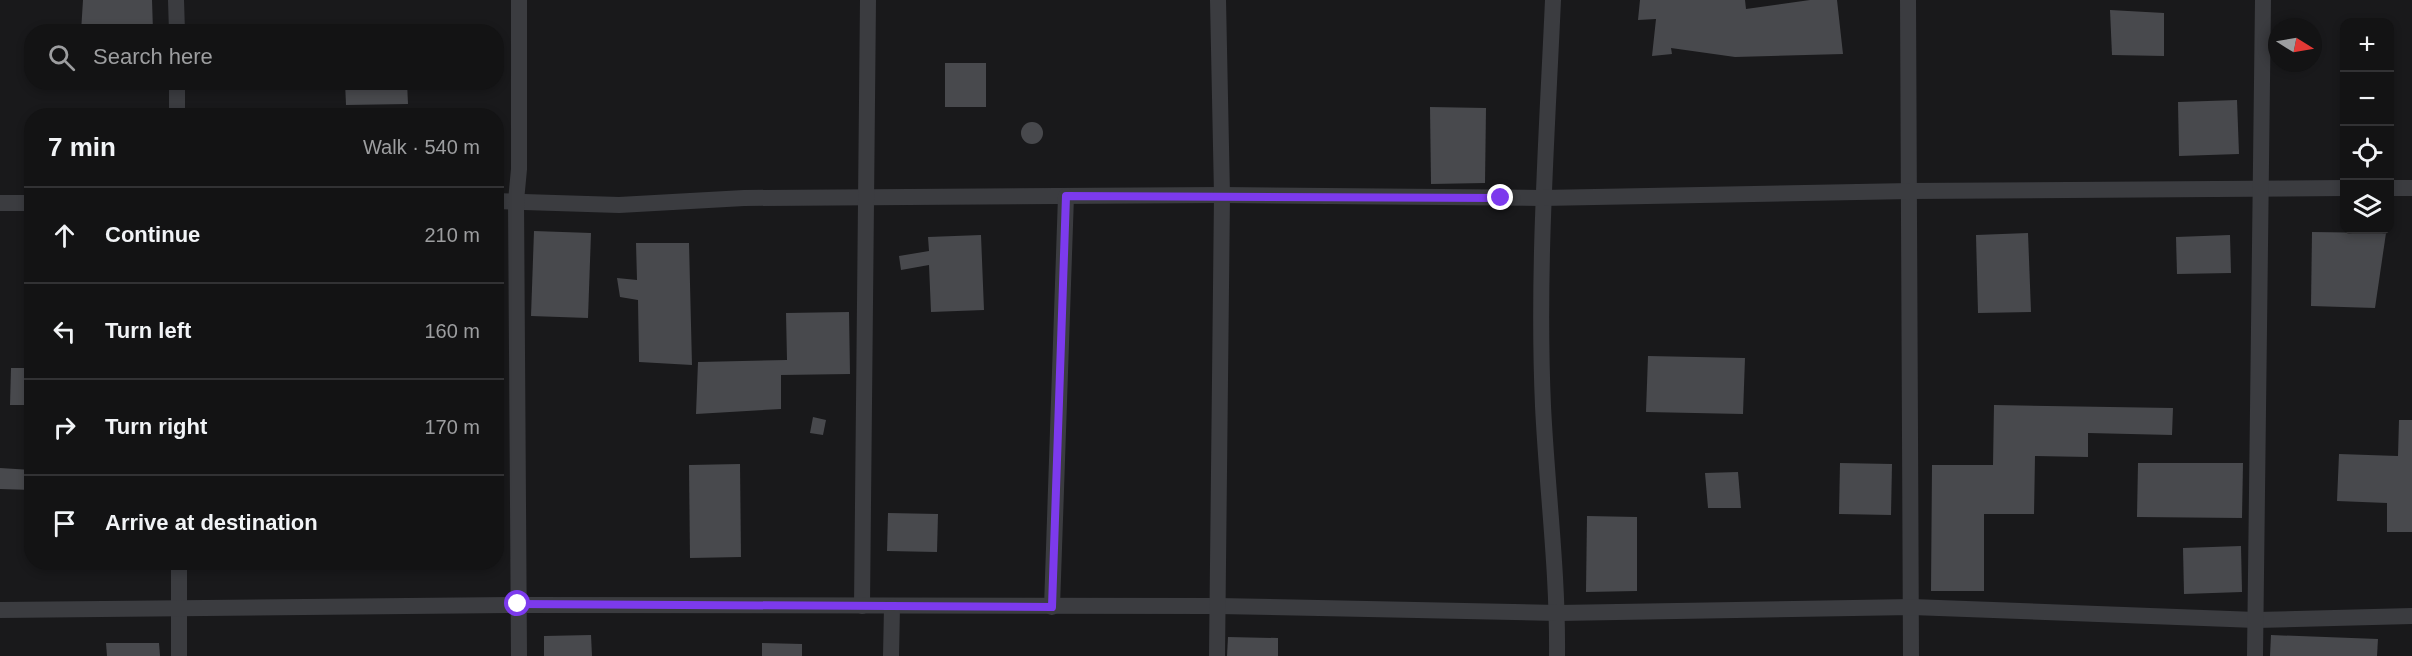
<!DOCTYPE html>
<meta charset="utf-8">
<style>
body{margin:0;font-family:Arial,sans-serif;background:#202022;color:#f1f3f6}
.controls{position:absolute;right:18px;top:18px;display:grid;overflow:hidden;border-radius:12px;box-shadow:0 3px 9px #0003}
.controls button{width:54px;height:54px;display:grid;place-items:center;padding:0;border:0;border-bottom:2px solid #323234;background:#131314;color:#f1f3f6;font:30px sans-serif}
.compass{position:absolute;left:2268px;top:18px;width:54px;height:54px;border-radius:50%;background:#131314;box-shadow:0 3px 9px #0003;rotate:101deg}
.stop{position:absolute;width:18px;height:18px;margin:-14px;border:4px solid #7c3aed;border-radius:50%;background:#fff}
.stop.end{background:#7c3aed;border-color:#fff;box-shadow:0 2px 6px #0008}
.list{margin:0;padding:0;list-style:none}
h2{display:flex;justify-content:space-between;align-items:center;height:78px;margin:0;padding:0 24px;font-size:26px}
h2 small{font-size:20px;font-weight:400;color:#9d9ea0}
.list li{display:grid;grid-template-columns:39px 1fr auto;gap:18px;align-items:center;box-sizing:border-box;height:96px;padding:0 24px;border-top:2px solid #323234}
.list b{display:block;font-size:22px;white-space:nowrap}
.list em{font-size:20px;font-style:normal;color:#9d9ea0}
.icon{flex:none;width:33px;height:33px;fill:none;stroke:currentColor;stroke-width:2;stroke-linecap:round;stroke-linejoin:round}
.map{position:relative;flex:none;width:2412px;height:656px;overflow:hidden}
.search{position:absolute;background:#131314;box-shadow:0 3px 9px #0003;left:24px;top:24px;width:480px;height:66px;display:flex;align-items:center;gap:15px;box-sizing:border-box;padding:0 21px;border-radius:24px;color:#9d9ea0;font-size:22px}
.panel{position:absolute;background:#131314;box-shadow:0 3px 9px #0003;left:24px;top:108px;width:480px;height:462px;border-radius:24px}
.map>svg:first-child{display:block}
</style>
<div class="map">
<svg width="2412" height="656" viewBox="0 0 2412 656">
<rect width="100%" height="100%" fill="#19191b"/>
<g fill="#48494d">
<polygon points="83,0 152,0 153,32 81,32"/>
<polygon points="1640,0 1745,0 1746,9 1810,0 1837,0 1843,54 1735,57 1671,48 1672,54 1652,56 1656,19 1638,20"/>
<polygon points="2110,10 2164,13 2164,56 2112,55"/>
<rect x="945" y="63" width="41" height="44"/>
<polygon points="345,82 407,82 408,104 346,105"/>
<polygon points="2237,100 2239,154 2179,156 2178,102"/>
<polygon points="1430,107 1486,108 1485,183 1431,184"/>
<circle cx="1032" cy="133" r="11"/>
<polygon points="534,231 591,233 588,318 531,316"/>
<polygon points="2312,232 2386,233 2375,308 2311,306"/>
<polygon points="2028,233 2031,312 1978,313 1976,235"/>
<polygon points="981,235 984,310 931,312 929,265 901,270 899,256 929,251 928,237"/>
<polygon points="2230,235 2231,273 2177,274 2176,237"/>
<polygon points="636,243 689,243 692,365 639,362 638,300 620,297 617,278 637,280"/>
<polygon points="849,312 850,374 781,375 781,409 696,414 698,362 787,360 786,313"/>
<polygon points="1648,356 1745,358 1743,414 1646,412"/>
<polygon points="11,368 32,368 32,405 10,405"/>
<polygon points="1994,405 2173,408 2172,435 2088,433 2088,457 2035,456 2034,514 1984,514 1984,591 1931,591 1932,465 1993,465"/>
<polygon points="813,417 826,420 823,435 810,433"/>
<polygon points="2399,420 2412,420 2412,532 2387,532 2387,503 2337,501 2339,454 2398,456"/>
<polygon points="1840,463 1892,464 1891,515 1839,514"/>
<polygon points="2138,463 2243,463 2242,518 2137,517"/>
<polygon points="740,464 741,557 690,558 689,465"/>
<polygon points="0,468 32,470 32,490 0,489"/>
<polygon points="1738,472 1741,508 1708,508 1705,473"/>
<polygon points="888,513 938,514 937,552 887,551"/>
<polygon points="1587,516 1637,517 1637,591 1586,592"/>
<polygon points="2241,546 2242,592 2184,594 2183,548"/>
<polygon points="591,635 592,656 544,656 544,636"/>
<polygon points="2271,635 2378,639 2377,656 2270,656"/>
<polygon points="1228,637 1278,638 1278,656 1227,656"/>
<polygon points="106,643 159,643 160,656 107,656"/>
<polygon points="762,643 802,644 802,656 762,656"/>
</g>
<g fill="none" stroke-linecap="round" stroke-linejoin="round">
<g stroke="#3b3c40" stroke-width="16">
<polyline points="176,0 177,32"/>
<path d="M1553,0C1547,135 1537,270 1543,406C1547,489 1558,572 1557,656"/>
<polyline points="1908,0 1911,656"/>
<polyline points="177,82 177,116"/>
<polyline points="2390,188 2412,188"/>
<polyline points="496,201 619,205 744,198 1222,195 1542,198 1910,191 2344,188"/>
<polyline points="0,203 32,203"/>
<polyline points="179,562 179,656"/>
<polyline points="862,606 868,0"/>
<polyline points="1052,607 1066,196"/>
<polyline points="0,610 518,605 1218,606 1558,613 1912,607 2256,620 2412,616"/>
<polyline points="519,656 516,201 519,169 519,0"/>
<polyline points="891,656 892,607"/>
<polyline points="1217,656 1222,195 1218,0"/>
<polyline points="2255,656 2263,0"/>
</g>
</g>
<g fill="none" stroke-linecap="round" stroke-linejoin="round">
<polyline stroke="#7c3aed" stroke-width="8" points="518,604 1052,607 1066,196 1501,198"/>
</g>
</svg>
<div class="controls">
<button>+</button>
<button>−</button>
<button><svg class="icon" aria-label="locate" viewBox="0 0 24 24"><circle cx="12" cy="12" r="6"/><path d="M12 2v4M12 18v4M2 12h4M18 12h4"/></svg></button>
<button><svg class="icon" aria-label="layers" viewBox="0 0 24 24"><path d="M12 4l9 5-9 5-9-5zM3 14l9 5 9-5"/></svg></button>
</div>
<svg class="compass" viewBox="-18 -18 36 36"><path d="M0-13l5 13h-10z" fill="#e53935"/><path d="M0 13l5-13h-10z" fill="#9d9ea0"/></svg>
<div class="stop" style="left:518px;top:604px"></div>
<div class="stop end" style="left:1501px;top:198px"></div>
<div class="search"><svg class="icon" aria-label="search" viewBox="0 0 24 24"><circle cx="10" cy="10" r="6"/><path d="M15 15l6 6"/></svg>Search here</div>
<section class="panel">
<h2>7 min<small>Walk · 540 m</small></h2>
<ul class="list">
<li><svg class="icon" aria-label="ahead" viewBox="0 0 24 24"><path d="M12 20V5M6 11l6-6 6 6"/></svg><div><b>Continue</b></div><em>210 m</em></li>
<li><svg class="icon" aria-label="left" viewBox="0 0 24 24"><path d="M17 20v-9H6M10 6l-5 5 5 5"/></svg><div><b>Turn left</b></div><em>160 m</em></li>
<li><svg class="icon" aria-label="right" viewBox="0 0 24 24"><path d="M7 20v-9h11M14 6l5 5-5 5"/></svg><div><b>Turn right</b></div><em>170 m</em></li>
<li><svg class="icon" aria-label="arrive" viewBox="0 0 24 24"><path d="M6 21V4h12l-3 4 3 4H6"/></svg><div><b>Arrive at destination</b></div></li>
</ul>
</section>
</div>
